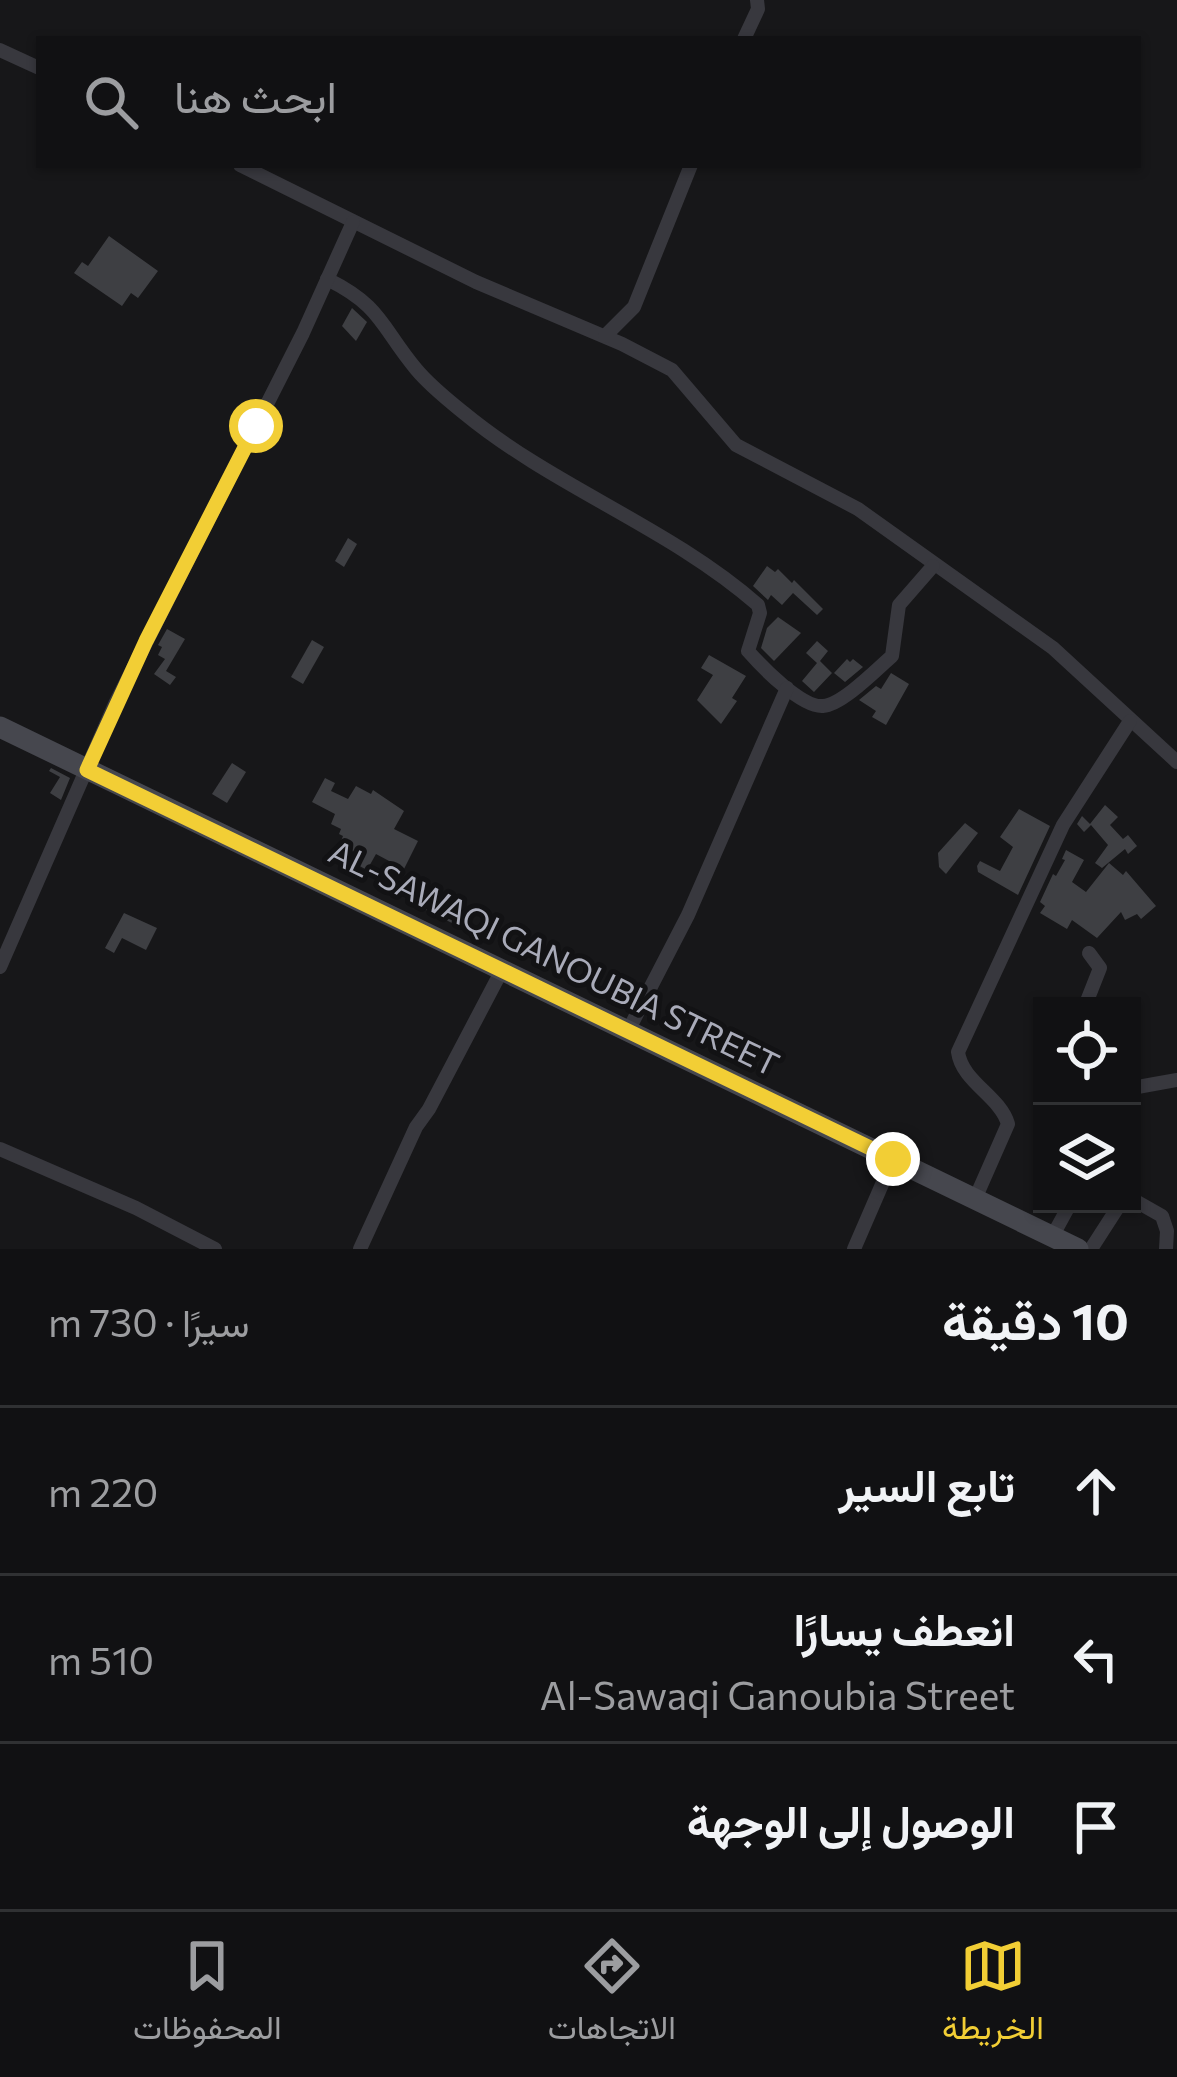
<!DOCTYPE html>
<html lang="ar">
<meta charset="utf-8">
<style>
body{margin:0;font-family:Commissioner,Vazirmatn,sans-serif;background:#1a1a1c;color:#f1f3f6;direction:rtl}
.controls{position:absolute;right:36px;bottom:36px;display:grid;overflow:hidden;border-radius:0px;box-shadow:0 3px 9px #0004}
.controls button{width:108px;height:108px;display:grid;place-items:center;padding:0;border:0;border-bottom:3px solid #303133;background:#111113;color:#f1f3f6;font:60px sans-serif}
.stop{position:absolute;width:36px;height:36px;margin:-27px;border:9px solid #f2ce35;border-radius:50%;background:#fff}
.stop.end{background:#f2ce35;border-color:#fff;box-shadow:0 3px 12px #0008}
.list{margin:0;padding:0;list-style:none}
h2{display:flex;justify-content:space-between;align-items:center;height:156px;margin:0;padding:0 48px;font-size:51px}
h2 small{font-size:39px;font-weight:400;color:#9c9da0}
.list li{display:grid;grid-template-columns:78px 1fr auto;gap:36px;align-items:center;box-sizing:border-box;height:168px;padding:0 48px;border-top:3px solid #303133}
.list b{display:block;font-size:45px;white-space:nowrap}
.list p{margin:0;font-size:39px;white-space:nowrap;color:#9c9da0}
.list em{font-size:39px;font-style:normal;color:#9c9da0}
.icon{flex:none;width:66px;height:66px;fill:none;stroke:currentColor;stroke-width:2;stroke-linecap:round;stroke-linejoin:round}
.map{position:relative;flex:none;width:1177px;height:1249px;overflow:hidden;direction:ltr}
.search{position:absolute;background:#111113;box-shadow:0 3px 9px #0004;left:36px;right:36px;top:36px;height:132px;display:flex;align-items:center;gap:30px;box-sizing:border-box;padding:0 42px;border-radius:0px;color:#9c9da0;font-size:45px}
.sheet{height:660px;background:#111113}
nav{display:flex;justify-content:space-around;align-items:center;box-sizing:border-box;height:168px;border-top:3px solid #303133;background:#111113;font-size:33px;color:#9c9da0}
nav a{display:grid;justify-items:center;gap:6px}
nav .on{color:#f2ce35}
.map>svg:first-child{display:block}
</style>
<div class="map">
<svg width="1177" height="1249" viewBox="0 0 1177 1249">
<rect width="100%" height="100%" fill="#171719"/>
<g fill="#3e3f43">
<polygon points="109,236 158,271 138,298 131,293 122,306 74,273 82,262 88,266"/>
<polygon points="352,308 367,322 356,341 342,326"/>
<polygon points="348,538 357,544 344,567 335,561"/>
<polygon points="767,566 775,572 778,569 792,583 794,580 823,609 817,615 793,593 782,605 771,595 768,600 753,586"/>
<polygon points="778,617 801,633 774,661 761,648 767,628"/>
<polygon points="167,629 185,639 166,671 176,677 170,685 154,674 165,659 158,655 162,647 158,645"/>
<polygon points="312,640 324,647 303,684 291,677"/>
<polygon points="817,641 828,651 820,661 832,673 814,692 802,681 817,663 806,653"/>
<polygon points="709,655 746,676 732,698 737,701 721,724 697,700 713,675 701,668"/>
<polygon points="847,659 850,662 853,659 863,667 845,682 834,673"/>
<polygon points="891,673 909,684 886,725 872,717 876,711 859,700 876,686 881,689"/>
<polygon points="232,763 246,772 227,803 212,794"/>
<polygon points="51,768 70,778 61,800 50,793 60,777 49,771"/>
<polygon points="325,778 335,783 331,791 348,799 356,786 371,794 373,790 404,811 394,829 418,841 404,869 376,854 367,870 352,862 357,853 339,846 343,836 339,834 341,829 331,824 335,814 312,802"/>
<polygon points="1105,805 1118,817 1110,825 1123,839 1128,835 1137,846 1128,854 1125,849 1102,868 1095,863 1108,845 1091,825 1084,832 1077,824 1082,816 1090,824"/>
<polygon points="1019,809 1050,826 1018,895 978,872 977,866 980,861 1000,871 1013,847 1000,837"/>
<polygon points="965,823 978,833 946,874 939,867 938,853"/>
<polygon points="1066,850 1084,860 1072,882 1086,892 1109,863 1123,875 1126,871 1156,906 1141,919 1137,914 1125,920 1121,912 1097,938 1072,920 1067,929 1040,913 1045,906 1040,902 1053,874 1056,876 1065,860 1062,859"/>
<polygon points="433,895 471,909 462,928 426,910"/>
<polygon points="124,913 157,928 146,950 122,938 114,953 105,948"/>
</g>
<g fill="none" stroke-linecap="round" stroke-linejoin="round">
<g stroke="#38383e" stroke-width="14">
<polyline points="744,39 758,9 757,0"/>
<polyline points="0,50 39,68"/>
<polyline points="240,165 476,282 622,344 672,370 736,445 858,509 1053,648 1177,762"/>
<path d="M327,279C382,306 381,327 416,369C430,386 448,400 464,413C555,488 669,527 758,605L760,613L748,651C762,667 802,708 823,706C842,705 877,669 892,656L899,605L933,566"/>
<polyline points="605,336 634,307 691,165"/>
<polyline points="0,967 115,704 303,333 353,222"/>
<polyline points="1085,1006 1100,968 1089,953"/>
<polyline points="628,1031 688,915 787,688"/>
<polyline points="1132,1088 1177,1080"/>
<polyline points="0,1149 136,1208 215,1249"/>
<path d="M975,1199L1008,1124C1000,1096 962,1082 958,1052L1063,825L1130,721"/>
<polyline points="1132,1199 1162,1216 1167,1231 1166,1249"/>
<polyline points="1052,1237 1070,1204"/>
<polyline points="360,1249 416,1127 429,1109 502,970"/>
<polyline points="854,1249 893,1159"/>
<polyline points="1091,1249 1120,1204"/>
</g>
<polyline stroke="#46474e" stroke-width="21" points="0,727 1078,1249"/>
</g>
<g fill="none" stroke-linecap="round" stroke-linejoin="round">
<polyline stroke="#f2ce35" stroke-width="15" points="256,426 146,641 87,770 893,1159"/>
</g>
<g text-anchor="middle" stroke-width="10" stroke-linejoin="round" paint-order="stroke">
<g font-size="33" fill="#a9abb9" stroke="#121214">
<text transform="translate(554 958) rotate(26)" y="12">AL-SAWAQI GANOUBIA STREET</text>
</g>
</g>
</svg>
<div class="controls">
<button><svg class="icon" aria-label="locate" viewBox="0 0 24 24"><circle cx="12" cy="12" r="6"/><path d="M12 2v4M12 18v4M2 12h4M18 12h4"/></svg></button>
<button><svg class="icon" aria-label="layers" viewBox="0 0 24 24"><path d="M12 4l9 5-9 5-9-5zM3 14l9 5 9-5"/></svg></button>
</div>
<div class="stop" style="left:256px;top:426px"></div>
<div class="stop end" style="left:893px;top:1159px"></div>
<div class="search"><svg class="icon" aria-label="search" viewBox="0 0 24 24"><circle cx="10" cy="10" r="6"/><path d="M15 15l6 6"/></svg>ابحث هنا</div>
</div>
<section class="sheet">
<h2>10 دقيقة<small>سيرًا · 730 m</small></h2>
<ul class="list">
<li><svg class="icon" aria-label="ahead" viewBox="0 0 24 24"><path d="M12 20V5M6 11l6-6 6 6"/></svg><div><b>تابع السير</b></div><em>220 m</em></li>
<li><svg class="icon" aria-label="left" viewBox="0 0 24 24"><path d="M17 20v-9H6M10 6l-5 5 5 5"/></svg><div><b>انعطف يسارًا</b><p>Al-Sawaqi Ganoubia Street</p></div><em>510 m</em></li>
<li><svg class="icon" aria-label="arrive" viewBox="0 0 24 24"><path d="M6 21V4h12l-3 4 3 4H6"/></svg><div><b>الوصول إلى الوجهة</b></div></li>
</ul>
</section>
<nav>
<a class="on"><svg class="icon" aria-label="map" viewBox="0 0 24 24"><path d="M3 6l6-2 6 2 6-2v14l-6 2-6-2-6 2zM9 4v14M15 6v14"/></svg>الخريطة</a>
<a><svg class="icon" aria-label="directions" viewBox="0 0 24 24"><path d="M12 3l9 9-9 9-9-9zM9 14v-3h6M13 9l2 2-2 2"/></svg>الاتجاهات</a>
<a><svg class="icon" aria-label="saved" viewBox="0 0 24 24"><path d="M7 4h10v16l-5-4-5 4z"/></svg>المحفوظات</a>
</nav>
